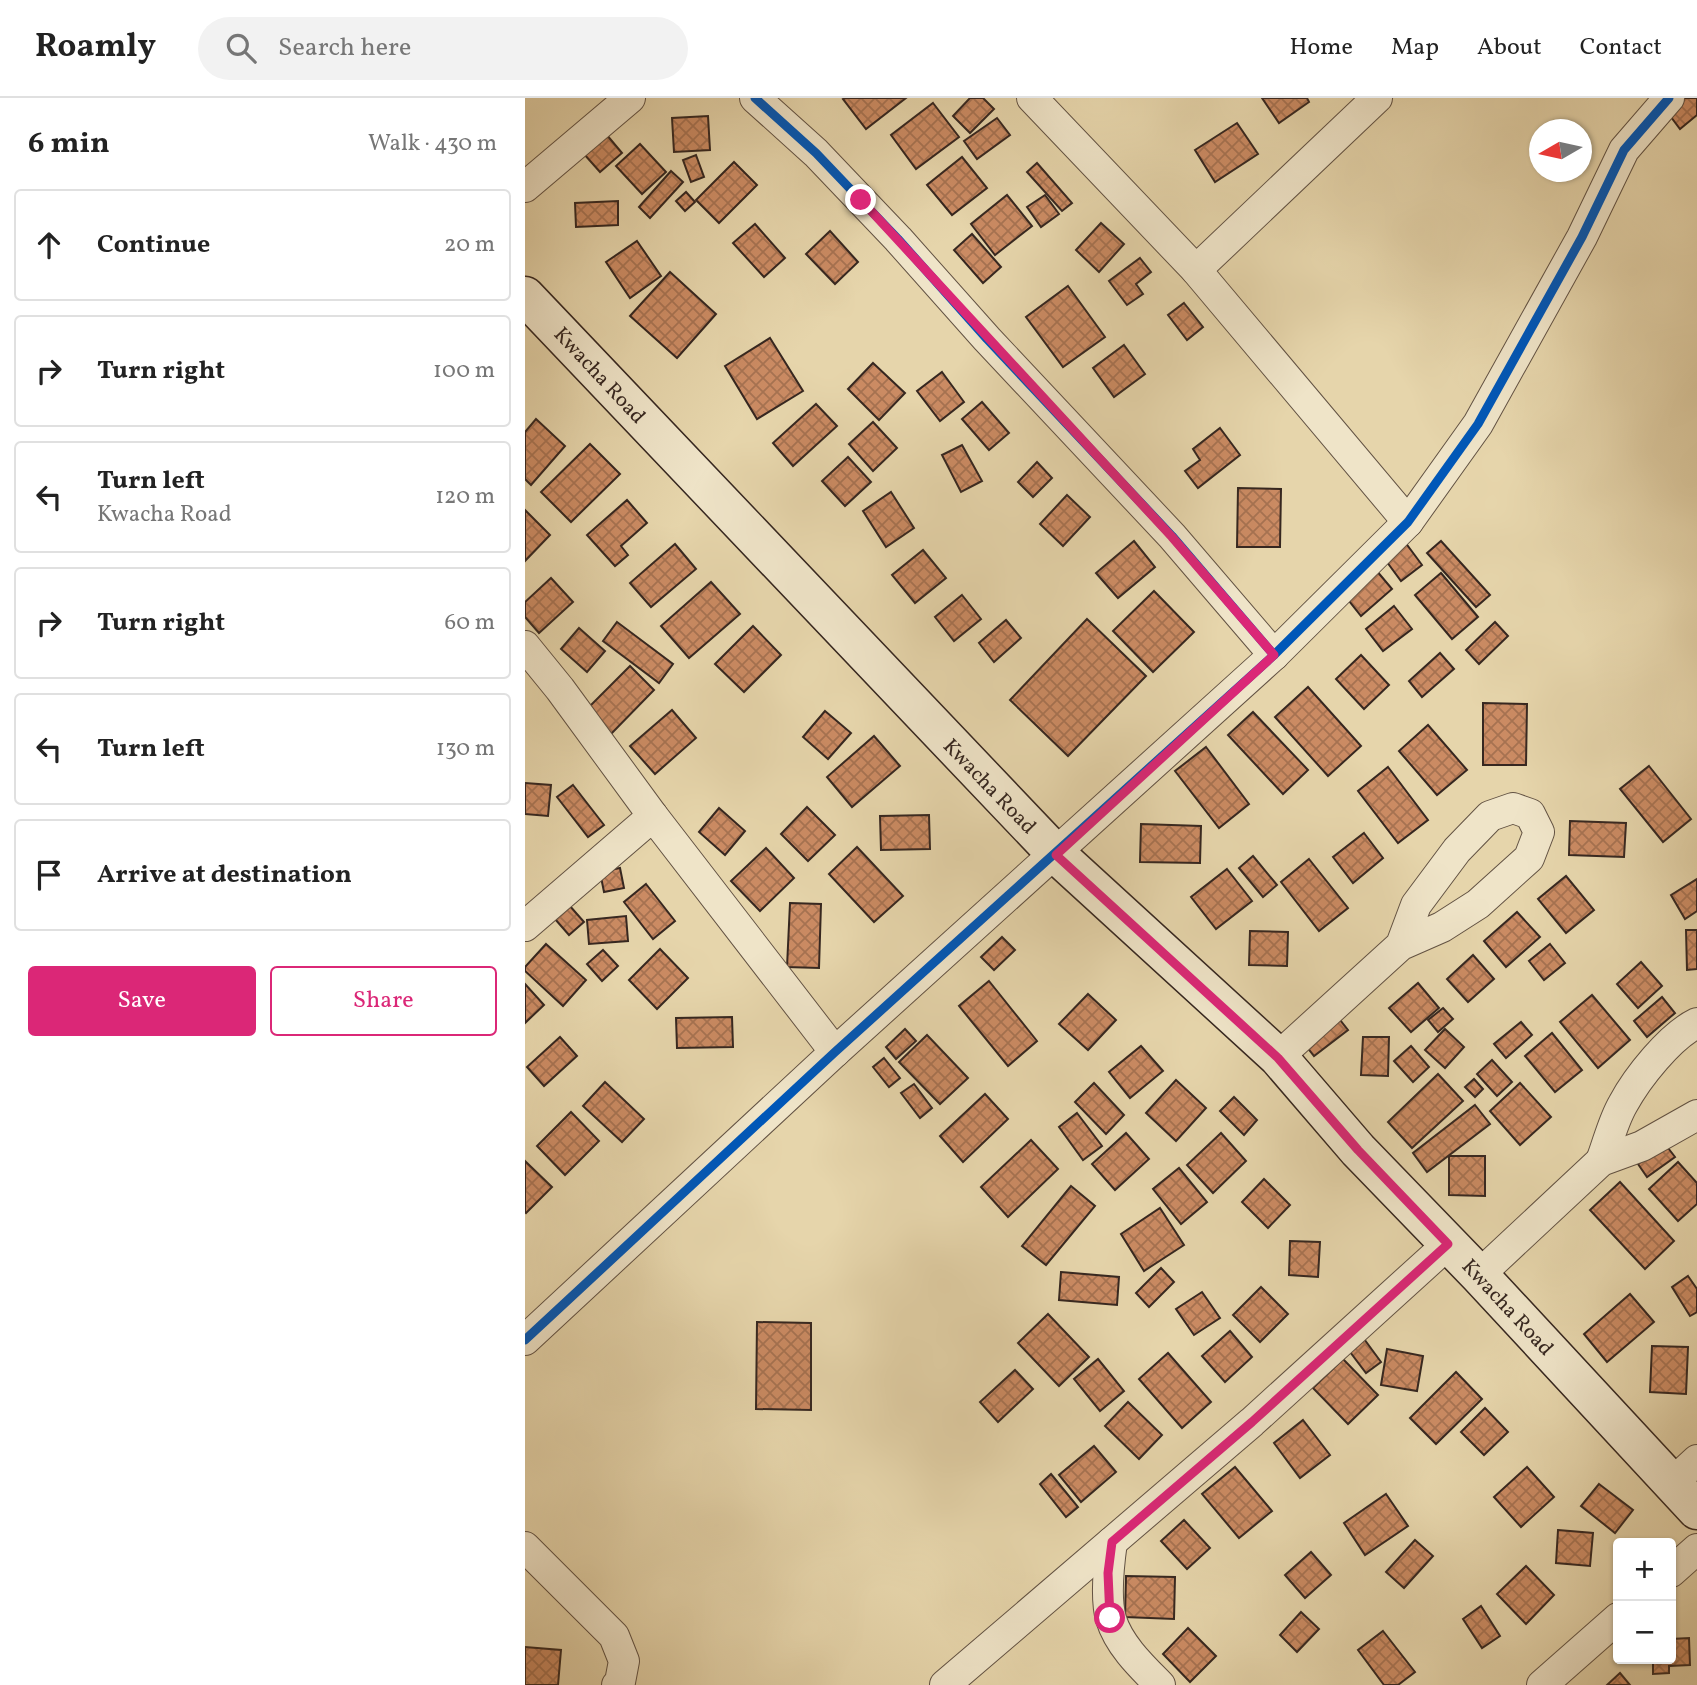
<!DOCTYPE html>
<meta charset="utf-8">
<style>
body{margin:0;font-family:Vollkorn,serif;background:#f2f2f2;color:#222}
.controls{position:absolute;right:21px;bottom:21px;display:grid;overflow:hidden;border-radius:7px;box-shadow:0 2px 5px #0004}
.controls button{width:63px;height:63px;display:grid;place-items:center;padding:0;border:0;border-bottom:2px solid #e0e0e0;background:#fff;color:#222;font:35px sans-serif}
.compass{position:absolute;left:1004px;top:21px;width:63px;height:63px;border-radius:50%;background:#fff;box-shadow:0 2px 5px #0004;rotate:261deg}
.stop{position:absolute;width:21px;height:21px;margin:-16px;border:5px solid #db2777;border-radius:50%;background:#fff}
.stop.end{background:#db2777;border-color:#fff;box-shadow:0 2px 7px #0008}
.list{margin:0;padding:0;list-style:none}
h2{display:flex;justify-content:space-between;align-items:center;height:91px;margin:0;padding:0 28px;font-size:30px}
h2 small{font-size:23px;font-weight:400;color:#767676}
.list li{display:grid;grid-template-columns:46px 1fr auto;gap:21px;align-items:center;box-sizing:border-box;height:112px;margin:0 14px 14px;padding:0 14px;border:2px solid #e0e0e0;border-radius:7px}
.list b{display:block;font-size:26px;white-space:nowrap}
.list p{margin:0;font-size:23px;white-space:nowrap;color:#767676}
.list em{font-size:23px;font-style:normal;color:#767676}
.actions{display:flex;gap:14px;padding:21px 28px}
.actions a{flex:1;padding:16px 0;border:2px solid #db2777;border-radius:7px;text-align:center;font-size:24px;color:#db2777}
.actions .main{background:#db2777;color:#fff}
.icon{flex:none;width:38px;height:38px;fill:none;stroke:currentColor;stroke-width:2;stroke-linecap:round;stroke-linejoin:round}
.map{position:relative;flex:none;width:1172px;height:1587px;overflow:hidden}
header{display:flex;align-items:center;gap:42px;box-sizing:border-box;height:98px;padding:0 35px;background:#fff;border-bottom:2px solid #e0e0e0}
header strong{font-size:33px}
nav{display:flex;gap:38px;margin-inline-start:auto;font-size:24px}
.search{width:490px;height:63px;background:#f2f2f2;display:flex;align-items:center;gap:18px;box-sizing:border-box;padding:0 24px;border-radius:38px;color:#767676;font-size:26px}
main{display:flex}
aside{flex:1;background:#fff}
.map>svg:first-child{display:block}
</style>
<header>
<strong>Roamly</strong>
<div class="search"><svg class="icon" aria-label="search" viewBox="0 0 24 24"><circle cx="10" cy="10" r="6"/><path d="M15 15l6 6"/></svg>Search here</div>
<nav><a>Home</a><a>Map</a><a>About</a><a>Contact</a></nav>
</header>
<main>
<aside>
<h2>6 min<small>Walk · 430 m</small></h2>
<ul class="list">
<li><svg class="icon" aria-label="ahead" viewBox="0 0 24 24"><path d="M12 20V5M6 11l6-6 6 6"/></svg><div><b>Continue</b></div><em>20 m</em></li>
<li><svg class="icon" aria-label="right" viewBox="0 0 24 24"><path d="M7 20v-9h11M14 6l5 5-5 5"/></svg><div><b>Turn right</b></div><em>100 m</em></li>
<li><svg class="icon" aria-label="left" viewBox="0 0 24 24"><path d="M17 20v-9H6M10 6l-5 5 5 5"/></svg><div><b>Turn left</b><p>Kwacha Road</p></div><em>120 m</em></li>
<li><svg class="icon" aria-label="right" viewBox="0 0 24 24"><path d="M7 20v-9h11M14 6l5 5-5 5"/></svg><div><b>Turn right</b></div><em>60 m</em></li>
<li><svg class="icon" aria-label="left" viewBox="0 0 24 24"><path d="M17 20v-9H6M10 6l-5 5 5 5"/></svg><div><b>Turn left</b></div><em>130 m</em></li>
<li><svg class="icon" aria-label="arrive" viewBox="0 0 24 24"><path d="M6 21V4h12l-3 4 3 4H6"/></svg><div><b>Arrive at destination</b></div></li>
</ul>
<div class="actions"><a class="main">Save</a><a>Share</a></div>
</aside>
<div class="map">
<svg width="1172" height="1587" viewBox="0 0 1172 1587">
<defs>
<pattern id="building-cross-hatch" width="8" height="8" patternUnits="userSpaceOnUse" patternTransform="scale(1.75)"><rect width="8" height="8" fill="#cb8b63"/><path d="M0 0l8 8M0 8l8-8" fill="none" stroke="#a67251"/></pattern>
</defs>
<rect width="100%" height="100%" fill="#e6d5ab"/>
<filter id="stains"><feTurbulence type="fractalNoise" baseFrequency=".00286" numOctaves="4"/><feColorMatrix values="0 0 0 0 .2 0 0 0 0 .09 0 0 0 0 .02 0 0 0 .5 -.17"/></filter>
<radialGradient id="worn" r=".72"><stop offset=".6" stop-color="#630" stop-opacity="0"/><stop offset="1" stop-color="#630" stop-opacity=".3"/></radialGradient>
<g fill="url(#building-cross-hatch)" stroke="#362720" stroke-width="2">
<polygon points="320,0 381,0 341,31 318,1"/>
<polygon points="445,0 458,0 469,11 445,35 428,18"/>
<polygon points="737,0 782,0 784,4 754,25"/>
<polygon points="1154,0 1172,0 1172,17 1155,31 1140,11"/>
<polygon points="408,5 434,39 391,71 366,37"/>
<polygon points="183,18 185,52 149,54 147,20"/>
<polygon points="472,20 485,37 452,61 439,43"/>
<polygon points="712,25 733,56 690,84 670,52"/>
<polygon points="81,36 97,55 75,74 59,56"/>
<polygon points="115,46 141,74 117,96 91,68"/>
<polygon points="171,57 179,79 166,84 158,62"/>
<polygon points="437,59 462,90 427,117 402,87"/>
<polygon points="209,64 232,87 194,125 171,102"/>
<polygon points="512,65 547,105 537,113 502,74"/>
<polygon points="146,73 158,84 125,120 114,109"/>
<polygon points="161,94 170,104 160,113 151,103"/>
<polygon points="482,97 507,128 470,157 446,126"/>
<polygon points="520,97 534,116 516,129 502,109"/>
<polygon points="93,103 93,127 51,129 50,105"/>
<polygon points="576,125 599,146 574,174 551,152"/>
<polygon points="230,126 260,160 239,179 208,145"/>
<polygon points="305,133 333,164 310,186 281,156"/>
<polygon points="447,136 476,169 458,185 429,152"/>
<polygon points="112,143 136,178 105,200 81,164"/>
<polygon points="615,160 626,174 611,186 618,196 602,207 584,183"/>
<polygon points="145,174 191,216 152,260 105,218"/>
<polygon points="543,188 580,239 538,269 501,219"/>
<polygon points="659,205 678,229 662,242 643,217"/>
<polygon points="245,240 278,293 232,321 200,268"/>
<polygon points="599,247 620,276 589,299 568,270"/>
<polygon points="348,265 380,295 354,322 323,291"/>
<polygon points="417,274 439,304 415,323 392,293"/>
<polygon points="457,304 484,335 464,352 437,321"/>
<polygon points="291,306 312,328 268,368 248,345"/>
<polygon points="11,321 40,348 6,387 0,381 0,334"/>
<polygon points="348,324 372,350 348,373 324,346"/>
<polygon points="695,330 715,357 673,390 660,373 675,362 668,351"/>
<polygon points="65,346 95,376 46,424 16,394"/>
<polygon points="437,347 457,383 436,394 417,357"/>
<polygon points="323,359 346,384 320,408 297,383"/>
<polygon points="512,364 527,380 508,399 493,384"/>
<polygon points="713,390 756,391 755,449 712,449"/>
<polygon points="366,394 389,430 361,449 338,413"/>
<polygon points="542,397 565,419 538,448 515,426"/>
<polygon points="102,402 122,425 96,448 103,457 90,468 62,437"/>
<polygon points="0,412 25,437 0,463"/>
<polygon points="609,443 630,469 593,500 571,475"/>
<polygon points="916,443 965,497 951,509 902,455"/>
<polygon points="880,444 897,467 876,483 859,460"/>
<polygon points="150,446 171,471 126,509 105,485"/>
<polygon points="398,452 421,480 390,505 367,477"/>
<polygon points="851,472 867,491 836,518 821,499"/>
<polygon points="916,475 953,519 927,541 890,497"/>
<polygon points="26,480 48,504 14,535 0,519 0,504"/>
<polygon points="186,484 215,516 164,560 136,528"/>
<polygon points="629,493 669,534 628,574 588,533"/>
<polygon points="437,497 456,521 429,543 410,519"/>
<polygon points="869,508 887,531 858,553 841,531"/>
<polygon points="562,521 621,578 543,658 485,602"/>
<polygon points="481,522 496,540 469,564 454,545"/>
<polygon points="92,524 148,566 134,585 78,543"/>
<polygon points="970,524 983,538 954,566 941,552"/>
<polygon points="228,528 256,557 219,594 190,566"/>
<polygon points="54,530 80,553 62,574 36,551"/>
<polygon points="915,555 929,571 897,599 884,583"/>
<polygon points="836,557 864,587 839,611 811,581"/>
<polygon points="105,568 129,592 84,638 60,613"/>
<polygon points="783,589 836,648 803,678 750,619"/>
<polygon points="958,605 1002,606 1001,667 958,667"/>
<polygon points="147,612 171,640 130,676 105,648"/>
<polygon points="300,613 326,635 303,661 278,639"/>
<polygon points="728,614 783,672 758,696 703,637"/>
<polygon points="903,627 942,672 912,697 874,653"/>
<polygon points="349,638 375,668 327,709 302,679"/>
<polygon points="681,649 724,706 694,730 650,673"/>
<polygon points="1124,668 1166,721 1138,744 1095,691"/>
<polygon points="863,669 903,722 873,745 833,693"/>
<polygon points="0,685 26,687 23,718 0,716"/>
<polygon points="48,687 79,727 63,739 32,699"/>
<polygon points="282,709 310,737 283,763 256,736"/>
<polygon points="194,710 220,733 200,757 174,734"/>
<polygon points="404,717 405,751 356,752 355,718"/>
<polygon points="1045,723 1101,725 1099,759 1044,757"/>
<polygon points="616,726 676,728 675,765 615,764"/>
<polygon points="839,735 858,760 828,785 808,759"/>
<polygon points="332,749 378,798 349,824 304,776"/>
<polygon points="241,750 269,780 235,813 206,783"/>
<polygon points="728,758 752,787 738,799 714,770"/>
<polygon points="784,761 823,810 794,833 756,784"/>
<polygon points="95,770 99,790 79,794 75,774"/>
<polygon points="702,771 727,803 691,831 666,799"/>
<polygon points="1041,778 1069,812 1041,835 1013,801"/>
<polygon points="1172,781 1172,813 1160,821 1146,797"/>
<polygon points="121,786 150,823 128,841 99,804"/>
<polygon points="265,805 296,806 294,870 262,869"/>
<polygon points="44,807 59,824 44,837 30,821"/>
<polygon points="992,814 1015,839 981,869 959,843"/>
<polygon points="101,818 103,843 64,846 62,822"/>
<polygon points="1161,832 1172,832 1172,871 1162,872"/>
<polygon points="725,833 763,834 762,868 724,867"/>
<polygon points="477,839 490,852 469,872 456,859"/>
<polygon points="21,846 61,882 38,908 0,873 0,869"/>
<polygon points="1025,846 1040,865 1019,882 1004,863"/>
<polygon points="135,851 163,880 132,911 104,882"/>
<polygon points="78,852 93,868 77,883 62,866"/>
<polygon points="948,857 969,881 943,904 922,881"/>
<polygon points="1116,864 1137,888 1113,910 1092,886"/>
<polygon points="464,883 512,943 483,968 434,908"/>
<polygon points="893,885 914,910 886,934 864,910"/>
<polygon points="0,886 19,907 0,925"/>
<polygon points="563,896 591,922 563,952 534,926"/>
<polygon points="1067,897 1105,942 1073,970 1035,924"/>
<polygon points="1137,899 1150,915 1122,939 1109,923"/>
<polygon points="918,910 928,921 913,934 903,922"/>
<polygon points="808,913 823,932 789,958 774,939"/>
<polygon points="207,919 208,949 152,950 151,920"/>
<polygon points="996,924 1007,937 981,960 969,946"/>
<polygon points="380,931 391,943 371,961 361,949"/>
<polygon points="920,931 939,949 920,970 900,952"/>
<polygon points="1027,935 1057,972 1030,994 1000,958"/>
<polygon points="402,937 443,980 415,1006 374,964"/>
<polygon points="35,939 52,958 19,988 2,969"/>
<polygon points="838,939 864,939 863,978 836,977"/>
<polygon points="616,948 638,973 605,1000 584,974"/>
<polygon points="886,948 904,969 888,984 869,963"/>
<polygon points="359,960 375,980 364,989 348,969"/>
<polygon points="967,962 987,984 972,998 952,976"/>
<polygon points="913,976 938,1003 887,1050 863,1024"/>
<polygon points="949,981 958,991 950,999 940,989"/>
<polygon points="651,982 681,1010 651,1043 621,1015"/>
<polygon points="80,984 119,1021 97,1044 58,1008"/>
<polygon points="569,985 599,1017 581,1036 550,1004"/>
<polygon points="995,985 1026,1019 995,1047 965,1013"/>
<polygon points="389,986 407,1010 395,1020 376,995"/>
<polygon points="460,996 483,1021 438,1064 415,1038"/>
<polygon points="709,999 732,1022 719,1037 695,1013"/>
<polygon points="950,1007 965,1026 902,1074 888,1055"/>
<polygon points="46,1014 74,1043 40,1077 12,1048"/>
<polygon points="552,1015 577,1048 558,1062 534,1029"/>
<polygon points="601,1035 624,1061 590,1092 567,1066"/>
<polygon points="696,1035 721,1063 688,1095 662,1067"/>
<polygon points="506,1042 533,1071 483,1119 456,1089"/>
<polygon points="1140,1046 1150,1059 1122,1079 1113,1066"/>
<polygon points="924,1058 960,1058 960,1098 924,1097"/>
<polygon points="0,1063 27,1089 1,1115 0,1114"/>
<polygon points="1153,1064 1172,1085 1172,1106 1153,1123 1124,1091"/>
<polygon points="654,1070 682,1104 656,1126 628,1091"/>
<polygon points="739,1081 765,1107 743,1130 717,1104"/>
<polygon points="1095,1084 1149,1143 1120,1171 1065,1112"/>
<polygon points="546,1088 570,1108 521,1167 497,1148"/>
<polygon points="635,1110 659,1147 619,1173 596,1136"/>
<polygon points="765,1143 795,1144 793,1179 764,1177"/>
<polygon points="636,1170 649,1184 624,1209 611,1195"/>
<polygon points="536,1174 594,1179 592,1207 534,1202"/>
<polygon points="1163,1178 1172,1191 1172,1214 1165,1218 1147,1189"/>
<polygon points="736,1189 763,1216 735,1244 708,1217"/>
<polygon points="677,1194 695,1220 669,1237 651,1211"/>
<polygon points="1105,1196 1129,1224 1082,1264 1059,1236"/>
<polygon points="523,1216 564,1259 534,1288 493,1245"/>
<polygon points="232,1224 286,1225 286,1312 231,1311"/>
<polygon points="705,1233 727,1259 700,1284 677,1258"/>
<polygon points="834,1234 856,1264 841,1275 819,1246"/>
<polygon points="1127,1248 1163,1249 1161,1296 1125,1294"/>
<polygon points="862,1251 898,1258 892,1293 856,1287"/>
<polygon points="643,1255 686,1304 657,1330 614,1281"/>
<polygon points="573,1261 599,1293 575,1313 549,1281"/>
<polygon points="818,1261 853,1297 823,1326 788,1290"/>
<polygon points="490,1272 508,1291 473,1324 455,1304"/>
<polygon points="931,1274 957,1301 911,1346 885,1320"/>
<polygon points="603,1304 637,1337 614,1361 580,1328"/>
<polygon points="960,1310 983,1334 959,1357 936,1334"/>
<polygon points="778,1322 805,1357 775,1380 749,1345"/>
<polygon points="569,1348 591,1374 556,1404 534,1377"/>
<polygon points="710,1369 747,1413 714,1440 677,1396"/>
<polygon points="1002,1369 1029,1399 996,1429 969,1399"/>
<polygon points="526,1376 553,1409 541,1419 515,1386"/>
<polygon points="1074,1386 1108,1412 1090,1435 1056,1408"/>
<polygon points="861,1396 883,1428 840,1457 819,1425"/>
<polygon points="659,1422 685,1450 662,1471 636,1443"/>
<polygon points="1033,1432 1068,1435 1065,1468 1031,1465"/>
<polygon points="890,1442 908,1458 879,1490 861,1474"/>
<polygon points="786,1454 806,1477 780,1500 760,1477"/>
<polygon points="1001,1468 1029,1497 1001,1526 972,1496"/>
<polygon points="601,1478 650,1479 649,1521 600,1519"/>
<polygon points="956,1508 975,1538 957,1550 938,1521"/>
<polygon points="776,1514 794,1531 772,1554 755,1537"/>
<polygon points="663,1530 691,1558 665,1584 638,1556"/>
<polygon points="858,1533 890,1574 873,1587 859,1587 833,1552"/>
<polygon points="1164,1540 1165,1567 1144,1568 1144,1575 1128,1576 1128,1561 1146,1561 1146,1541"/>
<polygon points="0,1549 36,1552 33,1587 0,1587"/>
<polygon points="1095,1575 1105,1587 1082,1587"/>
</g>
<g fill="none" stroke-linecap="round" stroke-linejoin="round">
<defs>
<g id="minor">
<polyline points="230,0 291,55 373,141 462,241 647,438 749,557"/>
<polyline points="507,0 671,172 883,424"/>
<polyline points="0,89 105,0"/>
<polyline points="671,172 852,0"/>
<polyline points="0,548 35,591 128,718"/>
<polyline points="0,828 128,718 310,954"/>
<polyline points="753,959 876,847 917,829 953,806 1004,760 1014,734 1005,716 988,710 965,718 932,752 891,807 876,847"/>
<path d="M1076,1063C1083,1045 1088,1023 1098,1006C1112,980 1145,938 1172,925"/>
<polyline points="954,1177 1076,1063 1117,1048 1172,1017"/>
<polyline points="0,1242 310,954 749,557 883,424 953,326 1057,139 1099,52 1144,0"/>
<polyline points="1147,1385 1172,1362"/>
<path d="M587,1444C584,1465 580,1500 586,1521C594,1547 616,1568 635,1587"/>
<polyline points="0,1449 89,1538 99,1563 95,1584 92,1587"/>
<polyline points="1146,1474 1172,1451"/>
<polyline points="420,1587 727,1324 923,1146"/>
<polyline points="1017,1587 1093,1520"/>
</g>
<polyline id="secondary" points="0,198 531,756 753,959 833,1052 954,1177 1172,1412"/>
</defs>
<use href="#minor" stroke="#625243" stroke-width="32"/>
<use href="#secondary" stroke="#362720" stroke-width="41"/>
<use href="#minor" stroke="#efe4c8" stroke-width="30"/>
<use href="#secondary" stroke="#efe4c8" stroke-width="38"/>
<defs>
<g id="cycleway">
<polyline points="230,0 291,55 373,141 462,241 647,438 749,557"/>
<polyline points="0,1242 310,954 749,557 883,424 953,326 1057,139 1099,52 1144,0"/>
</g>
</defs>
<use href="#cycleway" stroke="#efe4c8" stroke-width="13"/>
<use href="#cycleway" stroke="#0057b8" stroke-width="9"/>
</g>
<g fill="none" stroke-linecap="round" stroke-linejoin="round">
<polyline stroke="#db2777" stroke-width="9" points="336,102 647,439 749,557 531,757 753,960 833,1052 923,1146 727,1324 587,1444 583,1475 585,1520"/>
</g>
<g text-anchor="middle" stroke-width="5" stroke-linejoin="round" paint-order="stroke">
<g font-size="21" fill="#362720" stroke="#efe4c8">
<text transform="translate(75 277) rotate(47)" y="7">Kwacha Road</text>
<text transform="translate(465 688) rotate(46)" y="7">Kwacha Road</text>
<text transform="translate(983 1209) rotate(47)" y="7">Kwacha Road</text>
</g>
</g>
<rect width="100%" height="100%" filter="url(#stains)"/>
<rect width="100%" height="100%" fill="url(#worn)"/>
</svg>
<div class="controls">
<button>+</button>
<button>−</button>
</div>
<svg class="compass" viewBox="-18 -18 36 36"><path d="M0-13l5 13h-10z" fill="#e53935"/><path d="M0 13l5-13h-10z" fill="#767676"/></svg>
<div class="stop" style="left:585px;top:1520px"></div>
<div class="stop end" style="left:336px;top:102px"></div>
</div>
</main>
